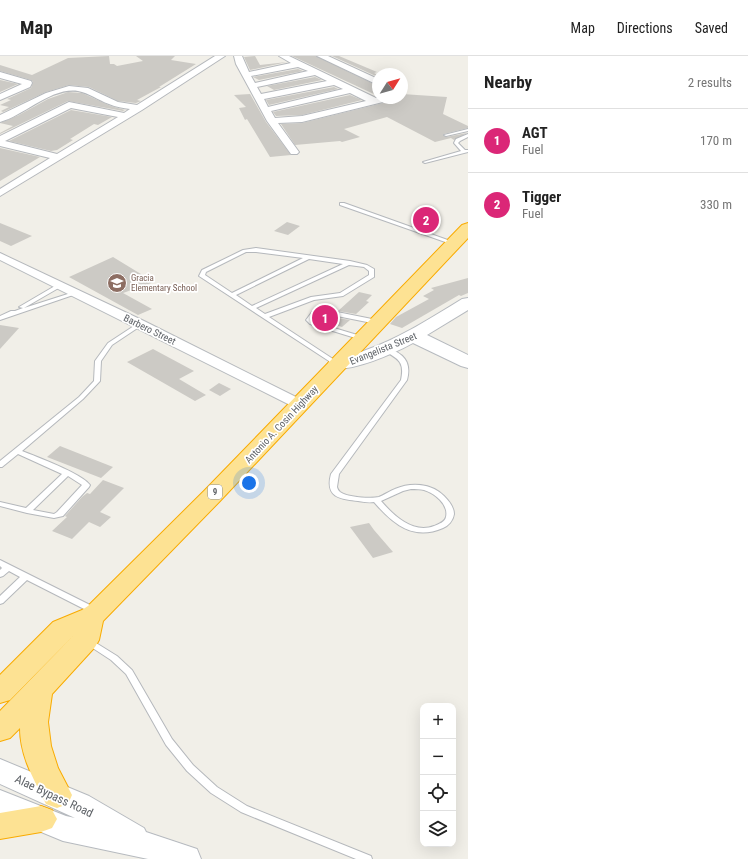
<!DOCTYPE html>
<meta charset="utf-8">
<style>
body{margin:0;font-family:"Roboto Condensed",sans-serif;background:#f6f6f6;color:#222}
.controls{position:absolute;right:12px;bottom:12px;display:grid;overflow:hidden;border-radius:8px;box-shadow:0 4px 16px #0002}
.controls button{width:36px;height:36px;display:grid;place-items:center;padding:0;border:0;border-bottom:1px solid #e0e0e0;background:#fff;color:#222;font:20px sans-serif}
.compass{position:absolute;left:372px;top:12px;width:36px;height:36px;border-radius:50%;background:#fff;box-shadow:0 4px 16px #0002;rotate:53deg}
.you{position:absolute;left:249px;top:427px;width:14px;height:14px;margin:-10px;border:3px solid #fff;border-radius:50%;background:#1a73e8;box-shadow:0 0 0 6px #1a73e833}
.badge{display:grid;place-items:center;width:26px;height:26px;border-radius:50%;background:#db2777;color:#fff;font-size:13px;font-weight:700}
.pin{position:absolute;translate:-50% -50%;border:2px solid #fff;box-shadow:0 1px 4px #0006}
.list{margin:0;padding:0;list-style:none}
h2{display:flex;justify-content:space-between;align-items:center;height:52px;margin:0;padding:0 16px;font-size:17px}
h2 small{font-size:13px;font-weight:400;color:#767676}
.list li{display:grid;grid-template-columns:26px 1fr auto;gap:12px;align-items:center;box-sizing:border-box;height:64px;padding:0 16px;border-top:1px solid #e0e0e0}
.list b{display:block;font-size:15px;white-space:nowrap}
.list p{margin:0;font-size:13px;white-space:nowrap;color:#767676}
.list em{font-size:13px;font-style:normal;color:#767676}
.icon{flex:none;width:22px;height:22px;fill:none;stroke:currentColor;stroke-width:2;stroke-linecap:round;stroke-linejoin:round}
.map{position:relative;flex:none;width:468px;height:803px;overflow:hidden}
header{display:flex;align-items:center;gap:24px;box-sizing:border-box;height:56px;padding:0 20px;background:#fff;border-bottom:1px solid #e0e0e0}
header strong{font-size:19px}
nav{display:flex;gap:22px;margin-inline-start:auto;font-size:14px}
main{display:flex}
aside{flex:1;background:#fff}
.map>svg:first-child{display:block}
</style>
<header>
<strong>Map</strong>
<nav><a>Map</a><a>Directions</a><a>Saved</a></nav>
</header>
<main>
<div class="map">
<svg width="468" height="803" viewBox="0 0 468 803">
<rect width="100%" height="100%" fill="#f1efe8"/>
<g fill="#cccac5">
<polygon points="109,0 110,8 114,8 117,10 143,5 136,0 175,0 171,4 196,8 159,31 161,31 137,44 141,45 136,47 118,45 89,31 69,29 46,36 3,56 1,55 9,51 0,49 11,44 7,43 31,32 33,26 31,24 0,15 0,9 32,19 68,2"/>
<polygon points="255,0 260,9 287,6 250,14 244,1"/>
<polygon points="292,0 316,0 378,30 378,40"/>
<polygon points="332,0 339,0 377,16 374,17 378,19 378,21"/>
<polygon points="298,13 303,15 259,24 253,21"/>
<polygon points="315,21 322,24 274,34 267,30"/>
<polygon points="0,24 18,28 0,36"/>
<polygon points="334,31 338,33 269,49 266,44"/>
<polygon points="68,36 82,37 111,50 125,54 123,55 68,45 0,78 0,77 13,70 0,67 19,59 48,43"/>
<polygon points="250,38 266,66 291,99 270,101 247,63 245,64 239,52 246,51 234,39"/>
<polygon points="402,38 447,41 443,58 468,70 468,72 444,78 443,79 446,81 467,77 454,84 451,82 435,86 387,61 344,73 360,81 342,86 340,85 295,89 281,68 302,67 391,45 393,42 402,42"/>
<polygon points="350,39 362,44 302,59 276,60 273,56"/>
<polygon points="71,54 112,61 98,69 94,68 70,83 73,84 57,94 51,95 9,85"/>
<polygon points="0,92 40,101 0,125"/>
<polygon points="287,166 300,170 288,179 274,175"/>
<polygon points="0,167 32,180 11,190 0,185"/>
<polygon points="113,201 154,226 123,237 152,253 138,259 69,221"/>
<polygon points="468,222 468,237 461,240 459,239 402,272 390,268 396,261 429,243 423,240 434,234 431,232"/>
<polygon points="359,236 372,239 366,245 369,246 356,258 338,255"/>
<polygon points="332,261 350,264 342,271 326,266"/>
<polygon points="0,269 19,272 0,293"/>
<polygon points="153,293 194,315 179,323 206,339 195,345 127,306"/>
<polygon points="219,327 231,333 220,340 209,334"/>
<polygon points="60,390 113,411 101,422 47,401"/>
<polygon points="103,424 124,432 100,456 111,461 100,471 89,466 72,483 52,475 67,461 65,460 82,441 87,437 90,438"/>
<polygon points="369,467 374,474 393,496 373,502 350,471"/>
</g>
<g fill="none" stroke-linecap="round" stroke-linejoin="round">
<defs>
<g id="lane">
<polygon points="468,73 468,75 446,80 444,79"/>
<polygon points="468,78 468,81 460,85 458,87 465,94 468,94 468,96 425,107 423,106 461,95 454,87 456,83"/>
<polygon points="340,147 344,147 456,187 455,188 451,188 340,149"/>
<path d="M256,192L350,205L367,209L374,213V221L343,240L314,244L269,261L339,307L340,308L339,309H335L199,220L202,214L243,194ZM246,196H256L303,202L232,237L205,219L206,216ZM309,203L343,208L252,250L236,239ZM349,209L364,211L369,215V219L340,237L311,241L265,258L256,252Z"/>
<polygon points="60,227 62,228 62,230 24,252 74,236 76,235 79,237 0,264 0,260 11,255 15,255 23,252 19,251"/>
<polygon points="322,253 377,264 380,266 377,268 322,257 316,258 312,264 314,266 364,281 365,282 362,284 310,268 306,264 312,256"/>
<path d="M140,266L143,268L142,269L112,289L101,305L100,325L83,343L22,395C37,401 81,417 90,429L89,431L63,460L54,462L27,457L0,450V446L26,452L62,418L18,398L2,411H0V405L79,341L94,325L95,305L108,287ZM68,420L82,429L57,456L54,458L33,454Z"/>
<path d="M385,291C403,297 412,305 407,324L339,418L337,431C338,434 338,434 340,436C346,441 371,443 379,441C384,439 390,435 395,433C411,426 431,427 444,440C449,445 454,451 454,458C453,465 448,470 443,472C413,485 393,468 374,446C369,447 364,446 358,445C339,443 325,441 331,418L401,324C405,305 398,303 383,294L382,293ZM411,433C415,433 420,433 424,434C434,437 449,448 446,461C445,466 439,468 434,470C413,478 394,460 381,445L403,435Z"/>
<polygon points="0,504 98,553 99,555 98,557 92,557 27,524 3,547 0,548 0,540 20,521 9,515 3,520 0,521 0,514 2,512 0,510"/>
<polygon points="88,582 117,600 132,614 172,683 193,709 217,731 247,750 371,800 372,803 356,803 241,756 211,737 187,715 166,689 126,618 111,604 85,587 84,585 85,583"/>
</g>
<g id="street">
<path d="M215,0H225L142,54L0,140V133L50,102L0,90V80L69,46L124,57L130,53C123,52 116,51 109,48C98,44 89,37 78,35C51,31 24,60 0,66V59L46,37L69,30L88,32L118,46L137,49ZM71,52L118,61L57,98L5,85Z"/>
<path d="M234,0H242L249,16L291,7L279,0H289L376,42H392L391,44L302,66L278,67L299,96L297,98H291L267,65L236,8ZM298,11L308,15L255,27L251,20ZM315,19L327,25L261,38L257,31ZM334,29L343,33L268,51L264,43ZM350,37L366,45L302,60L275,62L271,55Z"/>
<polygon points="317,0 328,0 378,23 378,29"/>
<polygon points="0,16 31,25 32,27 30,31 0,44 0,38 22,28 0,22"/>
<polygon points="0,197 144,265 304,345 306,348 304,351 299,352 294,351 0,204"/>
</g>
<g id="secondary">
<path d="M468,242V254L427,279L468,299V312L461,310L413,287C395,297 351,317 330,312L328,308L330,304C342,301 355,299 366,294C400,282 431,262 462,243Z"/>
<polygon points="0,703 89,740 144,772 146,776 197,793 201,803 148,803 63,785 0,759 0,734 66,760 75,762 0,728"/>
</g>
<g id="highway">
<path d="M468,167V182L220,445L103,565L99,584L95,591L52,638L48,666L51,690L58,712L72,739L68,748L57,752L46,748C34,724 20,700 20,672L10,682L0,685V655L74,579L10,644L0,647V619L53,566L82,554L88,550L204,435L462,169Z"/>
<polygon points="41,750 52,754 57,763 52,772 41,776 0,783 0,757"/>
</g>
</defs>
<use href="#lane" stroke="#b5b8bc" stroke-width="2"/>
<use href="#street" stroke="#b5b8bc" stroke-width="2"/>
<use href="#secondary" stroke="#b6babf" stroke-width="2"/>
<use href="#highway" stroke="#f9ab00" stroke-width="2"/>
<use href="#lane" fill="#fff" fill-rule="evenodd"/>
<use href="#street" fill="#fff" fill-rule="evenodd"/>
<use href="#secondary" fill="#fff" fill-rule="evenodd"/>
<use href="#highway" fill="#fde293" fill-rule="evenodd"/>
</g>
<defs>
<symbol id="school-disc" viewBox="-11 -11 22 22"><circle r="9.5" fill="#8d6e63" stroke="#fff"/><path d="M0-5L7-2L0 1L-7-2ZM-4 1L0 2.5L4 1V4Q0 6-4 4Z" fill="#fff"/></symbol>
</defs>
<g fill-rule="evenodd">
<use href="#school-disc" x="106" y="216" width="22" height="22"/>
</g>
<g text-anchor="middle" stroke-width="3.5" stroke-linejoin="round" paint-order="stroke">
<g font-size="9" fill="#785e54" stroke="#fff" text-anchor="start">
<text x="131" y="225">Gracia<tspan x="131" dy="10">Elementary School</tspan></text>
</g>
<rect fill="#fff" stroke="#8f9295" stroke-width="1" x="208" y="429" width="14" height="14" rx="3"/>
<g font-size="9" font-weight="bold" fill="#5f6368">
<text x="215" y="439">9</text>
</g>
<g font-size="10" fill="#5f6368" stroke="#fff">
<text transform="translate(150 273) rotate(26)" y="4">Barbero Street</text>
<text transform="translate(383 292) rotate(-22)" y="4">Evangelista Street</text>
<text transform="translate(281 368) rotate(-47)" y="4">Antonio A. Cosin Highway</text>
</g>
<g font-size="12" fill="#5f6368" stroke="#fff">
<text transform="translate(54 740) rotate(25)" y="4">Alae Bypass Road</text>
</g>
</g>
</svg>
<div class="controls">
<button>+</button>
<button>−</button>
<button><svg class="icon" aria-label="locate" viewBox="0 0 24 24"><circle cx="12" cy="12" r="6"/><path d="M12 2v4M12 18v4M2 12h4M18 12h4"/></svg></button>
<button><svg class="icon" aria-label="layers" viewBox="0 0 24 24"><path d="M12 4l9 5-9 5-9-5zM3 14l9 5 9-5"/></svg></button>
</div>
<svg class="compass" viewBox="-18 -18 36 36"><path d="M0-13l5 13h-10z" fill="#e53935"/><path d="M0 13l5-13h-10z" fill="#767676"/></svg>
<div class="you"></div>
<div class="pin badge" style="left:325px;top:262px">1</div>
<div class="pin badge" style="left:426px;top:164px">2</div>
</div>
<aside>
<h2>Nearby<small>2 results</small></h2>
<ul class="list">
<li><span class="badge">1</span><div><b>AGT</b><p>Fuel</p></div><em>170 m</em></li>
<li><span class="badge">2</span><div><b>Tigger</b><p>Fuel</p></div><em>330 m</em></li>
</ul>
</aside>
</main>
